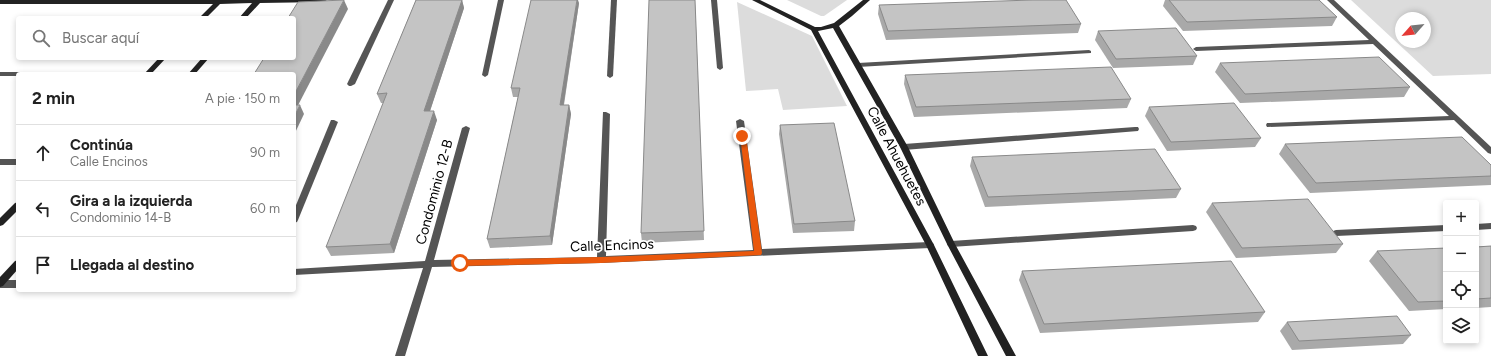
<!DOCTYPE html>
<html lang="es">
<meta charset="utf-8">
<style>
body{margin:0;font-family:Figtree,sans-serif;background:#f6f6f6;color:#222}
.controls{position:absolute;right:12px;bottom:12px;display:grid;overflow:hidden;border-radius:4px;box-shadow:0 2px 6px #0003}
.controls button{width:36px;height:36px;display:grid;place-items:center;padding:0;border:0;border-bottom:1px solid #e0e0e0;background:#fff;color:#222;font:20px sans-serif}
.compass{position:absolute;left:1395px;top:12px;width:36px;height:36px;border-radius:50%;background:#fff;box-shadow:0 2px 6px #0003;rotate:243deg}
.stop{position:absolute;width:12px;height:12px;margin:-9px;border:3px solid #ea580c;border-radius:50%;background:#fff}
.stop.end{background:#ea580c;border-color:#fff;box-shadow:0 1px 4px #0008}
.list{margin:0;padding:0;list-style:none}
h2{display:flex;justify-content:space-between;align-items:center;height:52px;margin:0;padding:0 16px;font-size:17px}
h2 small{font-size:13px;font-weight:400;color:#767676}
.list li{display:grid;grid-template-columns:26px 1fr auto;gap:12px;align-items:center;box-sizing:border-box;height:56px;padding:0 16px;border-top:1px solid #e0e0e0}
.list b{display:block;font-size:15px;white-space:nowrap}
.list p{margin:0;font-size:13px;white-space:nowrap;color:#767676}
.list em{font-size:13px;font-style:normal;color:#767676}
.icon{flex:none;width:22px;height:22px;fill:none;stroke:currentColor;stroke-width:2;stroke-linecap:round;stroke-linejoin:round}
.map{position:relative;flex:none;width:1491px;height:356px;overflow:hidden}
.search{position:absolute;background:#fff;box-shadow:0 2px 6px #0003;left:16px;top:16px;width:280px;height:44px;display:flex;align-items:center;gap:10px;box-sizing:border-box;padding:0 14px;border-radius:4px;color:#767676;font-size:15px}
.panel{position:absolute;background:#fff;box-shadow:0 2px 6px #0003;left:16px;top:72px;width:280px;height:220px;border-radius:4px}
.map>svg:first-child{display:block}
</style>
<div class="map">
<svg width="1491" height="356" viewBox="0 0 1491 356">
<rect width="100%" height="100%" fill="#fff"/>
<g fill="#dcdcdc" fill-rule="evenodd">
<polygon points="787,0 847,0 824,16 821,16"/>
<path d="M1351,0H1491V74L1433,76ZM1401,18H1425V42H1401Z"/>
<polygon points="737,2 812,36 847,106 783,110 778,89 746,91"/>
</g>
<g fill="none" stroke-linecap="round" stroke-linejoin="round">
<g fill="#555" fill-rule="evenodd">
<polygon points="388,0 394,0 355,84 351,86 349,86 347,84"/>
<polygon points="498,0 504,0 488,75 485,77 482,75"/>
<polygon points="611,0 617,0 613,76 610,78 607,76"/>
<polygon points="711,0 717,0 723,68 720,70 717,68"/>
<polygon points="1327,0 1334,0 1491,147 1491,154 1488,153 1454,120 1267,127 1266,125 1267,123 1270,123 1449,116 1373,44 1196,51 1193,49 1196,47 1369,40"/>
<polygon points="1089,50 1091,51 1091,53 858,67 855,65 858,63"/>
<polygon points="0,72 73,72 76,74 18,74 18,76 0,76"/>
<polygon points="603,112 606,112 610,114 606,256 753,250 736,121 740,119 744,121 762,249 930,242 933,243 934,245 933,247 930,248 601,263 432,267 405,356 395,356 423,268 294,275 294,269 425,261 462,128 466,126 470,128 434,260 597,257"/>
<polygon points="331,120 334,120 338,122 298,220 297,222 294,223 294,210"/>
<polygon points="1135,127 1138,127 1139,129 1138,131 904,150 900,147 904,144"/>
<rect x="0" y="159" width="18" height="6"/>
<polygon points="1491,223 1491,229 1476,230 1476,224"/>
<polygon points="1193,225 1196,226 1197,228 1196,230 1193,231 951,247 948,246 947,244 948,242 951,241"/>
<polygon points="1446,225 1446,231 1336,236 1333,235 1332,233 1333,231 1336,230"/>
<rect x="0" y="280" width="18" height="8"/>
</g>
<g fill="#222" fill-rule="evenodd">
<polygon points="0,0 327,0 324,2 260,3 246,18 239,18 252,3 220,4 206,18 199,18 213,4 0,4"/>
<polygon points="752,0 760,0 815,27 821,27 834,23 863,0 870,0 852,16 839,26 908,147 955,244 1016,356 1006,356 947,244 900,147 833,28 818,31 934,245 988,356 978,356 926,245 811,30"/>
<polygon points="159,58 166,58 151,74 144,74"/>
<polygon points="202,58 209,58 195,74 188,74"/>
<polygon points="18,202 18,210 3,225 0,226 0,218 15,203"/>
<polygon points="18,260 18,269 3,286 0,287 0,277 15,261"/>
</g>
</g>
<g fill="#a9a9a9">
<polygon points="416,0 462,0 464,8 430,111 437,120 394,253 331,256 326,247 384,103 381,103 377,94"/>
<polygon points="695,0 704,240 642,243 641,233"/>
<polygon points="1165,0 1319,0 1337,17 1332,26 1183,31 1163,6"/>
<polygon points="579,3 564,105 569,105 571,114 552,245 490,248 487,239 518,97 513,97 511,88"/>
<polygon points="879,5 1081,24 1078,33 886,40 878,14"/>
<polygon points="1098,31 1197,56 1193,65 1113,68 1095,40"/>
<polygon points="1220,63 1410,87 1404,97 1240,103 1215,72"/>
<polygon points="905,75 1131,99 1127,108 914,117 904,84"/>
<polygon points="1149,107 1261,138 1255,147 1167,151 1145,116"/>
<polygon points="780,125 855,221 854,231 793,233 779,134"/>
<polygon points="1285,144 1491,165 1491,185 1310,193 1279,154"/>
<polygon points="972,157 1181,189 1176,198 985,207 970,166"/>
<polygon points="1212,203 1343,244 1336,253 1236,258 1206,212"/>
<polygon points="1491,246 1491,307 1476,308 1476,247"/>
<polygon points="1446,248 1446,309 1409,311 1369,261 1377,251"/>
<polygon points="1022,271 1265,312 1258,322 1040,333 1019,280"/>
<polygon points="1287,322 1411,335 1403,344 1292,350 1280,331"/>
</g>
<g fill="#898989">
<polygon points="344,0 348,9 294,113 294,95"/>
<polygon points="462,0 464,8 427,120 424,111"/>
<polygon points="577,0 578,0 579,3 562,115 560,105"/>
<polygon points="300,105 304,114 294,135 294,117"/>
<polygon points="569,105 571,114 552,245 550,236"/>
<polygon points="434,111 437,120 394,253 390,244"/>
</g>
<g fill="#c4c4c4" stroke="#898989">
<polygon points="344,0 294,95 294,74 254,74 264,58 294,58 294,18 288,18 298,2"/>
<polygon points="416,0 462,0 424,111 434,111 390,244 326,247 387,93 377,94"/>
<polygon points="531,0 577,0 560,105 569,105 550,236 487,239 520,88 511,88"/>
<polygon points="649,0 695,0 704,231 641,233"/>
<polygon points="1032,0 1066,0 1081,24 888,31 879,5"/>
<polygon points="1169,0 1319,0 1337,17 1187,22"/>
<polygon points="1176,28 1197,56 1116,59 1098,31"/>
<polygon points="1379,57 1410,87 1245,94 1220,63"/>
<polygon points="1111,67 1131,99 916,107 905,75"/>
<polygon points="1234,103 1261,138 1171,142 1149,107"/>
<polygon points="294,105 300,105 294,117"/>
<polygon points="834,123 855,221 794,224 780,125"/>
<polygon points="1462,137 1491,165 1491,176 1316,183 1285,144"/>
<polygon points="1155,149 1181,189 988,197 972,157"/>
<polygon points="1308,199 1343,244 1242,248 1212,203"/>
<polygon points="1491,246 1491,298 1476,299 1476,247"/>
<polygon points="1446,248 1446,301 1418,302 1377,251"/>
<polygon points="1231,261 1265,312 1044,324 1022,271"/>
<polygon points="1397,316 1411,335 1299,341 1287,322"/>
</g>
<polygon fill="#ea580c" points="740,135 746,136 762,253 761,255 601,263 460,266 456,263 460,260 601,257 754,251"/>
<g text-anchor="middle" stroke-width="3.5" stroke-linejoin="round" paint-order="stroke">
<g font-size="14" fill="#000" stroke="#fff">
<text transform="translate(897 156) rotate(62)" y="5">Calle Ahuehuetes</text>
<text transform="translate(434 192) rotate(-75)" y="5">Condominio 12-B</text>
<text transform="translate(612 245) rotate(-2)" y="5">Calle Encinos</text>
</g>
</g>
</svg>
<div class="controls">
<button>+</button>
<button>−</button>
<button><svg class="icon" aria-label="locate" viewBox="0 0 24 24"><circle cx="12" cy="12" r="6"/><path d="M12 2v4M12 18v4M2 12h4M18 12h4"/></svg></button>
<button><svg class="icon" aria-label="layers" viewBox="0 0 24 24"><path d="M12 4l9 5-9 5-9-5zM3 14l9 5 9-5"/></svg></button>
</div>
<svg class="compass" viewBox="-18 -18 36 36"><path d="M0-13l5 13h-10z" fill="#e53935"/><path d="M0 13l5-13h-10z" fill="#767676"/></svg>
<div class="stop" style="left:460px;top:263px"></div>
<div class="stop end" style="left:742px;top:136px"></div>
<div class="search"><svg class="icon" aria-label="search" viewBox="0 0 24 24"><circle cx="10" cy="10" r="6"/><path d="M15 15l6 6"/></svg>Buscar aquí</div>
<section class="panel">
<h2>2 min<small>A pie · 150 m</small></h2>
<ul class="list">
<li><svg class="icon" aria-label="ahead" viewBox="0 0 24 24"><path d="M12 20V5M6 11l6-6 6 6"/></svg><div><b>Continúa</b><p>Calle Encinos</p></div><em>90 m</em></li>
<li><svg class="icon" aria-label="left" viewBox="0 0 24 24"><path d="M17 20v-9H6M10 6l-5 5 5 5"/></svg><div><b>Gira a la izquierda</b><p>Condominio 14-B</p></div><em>60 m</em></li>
<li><svg class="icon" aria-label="arrive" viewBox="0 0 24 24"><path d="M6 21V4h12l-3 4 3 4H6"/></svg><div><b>Llegada al destino</b></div></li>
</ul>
</section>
</div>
